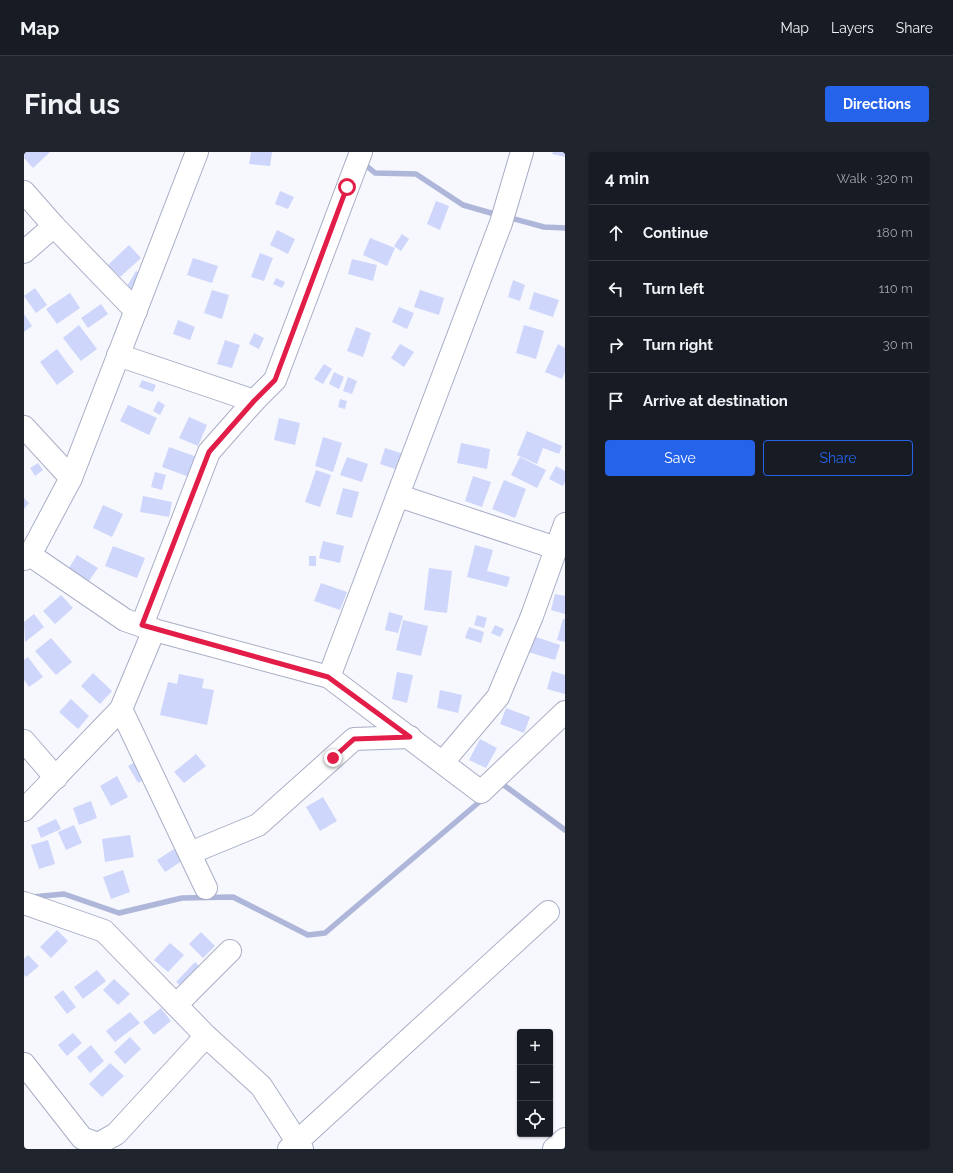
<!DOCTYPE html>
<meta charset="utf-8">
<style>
body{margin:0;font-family:Raleway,sans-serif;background:#20242c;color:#f1f3f6}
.controls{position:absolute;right:12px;bottom:12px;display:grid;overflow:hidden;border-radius:4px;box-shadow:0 1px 3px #0004}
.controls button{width:36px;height:36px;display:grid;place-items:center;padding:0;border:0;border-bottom:1px solid #363941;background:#171b24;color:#f1f3f6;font:20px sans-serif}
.stop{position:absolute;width:12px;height:12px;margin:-9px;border:3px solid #e11d48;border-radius:50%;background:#fff}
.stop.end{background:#e11d48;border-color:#fff;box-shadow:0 1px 4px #0008}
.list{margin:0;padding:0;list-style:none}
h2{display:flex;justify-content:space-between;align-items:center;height:52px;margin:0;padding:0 16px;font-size:17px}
h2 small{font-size:13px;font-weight:400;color:#9ea1a6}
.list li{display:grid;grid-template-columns:26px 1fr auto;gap:12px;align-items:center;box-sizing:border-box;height:56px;padding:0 16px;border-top:1px solid #363941}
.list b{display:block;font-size:15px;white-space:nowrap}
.list em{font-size:13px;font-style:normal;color:#9ea1a6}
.actions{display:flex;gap:8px;padding:12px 16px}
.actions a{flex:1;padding:9px 0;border:1px solid #2563eb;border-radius:4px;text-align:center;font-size:14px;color:#2563eb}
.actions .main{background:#2563eb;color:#fff}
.icon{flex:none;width:22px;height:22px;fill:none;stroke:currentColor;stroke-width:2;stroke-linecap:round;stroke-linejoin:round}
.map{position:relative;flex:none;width:541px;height:997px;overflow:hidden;border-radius:4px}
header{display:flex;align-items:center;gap:24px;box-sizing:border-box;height:56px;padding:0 20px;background:#171b24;border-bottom:1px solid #363941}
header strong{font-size:19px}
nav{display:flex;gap:22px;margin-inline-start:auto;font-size:14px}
.intro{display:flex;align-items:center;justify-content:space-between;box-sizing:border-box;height:96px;padding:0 24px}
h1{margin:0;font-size:28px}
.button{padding:10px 18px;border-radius:4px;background:#2563eb;color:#fff;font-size:14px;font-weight:700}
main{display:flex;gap:24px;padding:0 24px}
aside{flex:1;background:#171b24;border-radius:4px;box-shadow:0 1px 3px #0004}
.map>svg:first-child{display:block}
</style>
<header>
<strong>Map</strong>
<nav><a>Map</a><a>Layers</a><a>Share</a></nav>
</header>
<div class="intro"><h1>Find us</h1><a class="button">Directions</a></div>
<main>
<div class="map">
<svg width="541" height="997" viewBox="0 0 541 997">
<rect width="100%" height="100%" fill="#f7f8fd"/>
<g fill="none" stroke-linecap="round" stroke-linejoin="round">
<g stroke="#aeb6d9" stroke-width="5.5">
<polyline points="338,10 351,21 392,22 439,53 474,63"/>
<polyline points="483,65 520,75 541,76"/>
<polyline points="474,634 477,631 541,678"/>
<polyline points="8,745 40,742 95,761 158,746 209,745 284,783 301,781 460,646"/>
</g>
</g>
<g fill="#ced6fb">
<polygon points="26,0 9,16 0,6 1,0"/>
<polygon points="227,0 248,0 246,14 225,12"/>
<polygon points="529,0 541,0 541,5 528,2"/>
<polygon points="256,39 270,45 264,57 251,52"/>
<polygon points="412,49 425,54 416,78 403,72"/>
<polygon points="253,78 271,87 264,102 246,93"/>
<polygon points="378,82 385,87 377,99 370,94"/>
<polygon points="346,86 371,96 363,114 339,103"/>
<polygon points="105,93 117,106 96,125 84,113"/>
<polygon points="236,101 249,106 240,129 227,125"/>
<polygon points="169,106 194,114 188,131 163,123"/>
<polygon points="328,107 353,113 349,129 324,122"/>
<polygon points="112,119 124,126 115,141 103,134"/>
<polygon points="252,126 261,130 258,136 249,132"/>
<polygon points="489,128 501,133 496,149 484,145"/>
<polygon points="11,136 23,153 12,161 0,144"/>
<polygon points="188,138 205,143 198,167 180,161"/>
<polygon points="396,138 420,146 415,163 390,155"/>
<polygon points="510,140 535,148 529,165 505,157"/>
<polygon points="46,141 56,156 33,172 22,157"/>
<polygon points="77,152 84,162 64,176 57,166"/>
<polygon points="375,155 390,161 383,177 368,170"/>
<polygon points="0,162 8,174 0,180"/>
<polygon points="154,168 171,175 166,188 149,182"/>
<polygon points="55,173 73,197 57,209 39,186"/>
<polygon points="500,173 520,179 512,207 492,201"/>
<polygon points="332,175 347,181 339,205 323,199"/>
<polygon points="230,181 240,186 235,197 225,192"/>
<polygon points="201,188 216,193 208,216 193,212"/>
<polygon points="376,192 390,200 380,215 367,206"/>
<polygon points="534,192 541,196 541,220 538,227 521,220"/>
<polygon points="33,197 50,220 33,233 16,210"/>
<polygon points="300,212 308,217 299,232 290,227"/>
<polygon points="310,220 320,225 315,237 305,232"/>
<polygon points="324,225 333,229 328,242 319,239"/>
<polygon points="118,228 132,233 129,240 115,235"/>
<polygon points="316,247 323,249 321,257 314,255"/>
<polygon points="134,249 141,253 136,263 129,259"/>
<polygon points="104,253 133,266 125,283 96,269"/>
<polygon points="165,265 183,273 174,294 155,286"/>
<polygon points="255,266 276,271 271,293 250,288"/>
<polygon points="503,279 538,294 535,302 519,296 513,312 493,303"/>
<polygon points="299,285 318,291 309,320 291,314"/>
<polygon points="437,291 466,297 463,317 433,311"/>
<polygon points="145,295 176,306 168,326 138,315"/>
<polygon points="361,296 380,302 374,318 356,312"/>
<polygon points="323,305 344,312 338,330 316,323"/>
<polygon points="496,305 522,318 513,336 487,323"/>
<polygon points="14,311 19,318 11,324 6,316"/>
<polygon points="532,314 541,319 541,330 539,334 525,327"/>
<polygon points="292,318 307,323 296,355 281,350"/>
<polygon points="131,320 142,323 138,338 127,335"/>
<polygon points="449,324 467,330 458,355 441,349"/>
<polygon points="480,328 502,337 491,366 468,357"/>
<polygon points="319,336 335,340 328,366 312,362"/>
<polygon points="119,344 148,350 145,365 116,360"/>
<polygon points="0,346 5,351 0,357"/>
<polygon points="79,353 99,362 88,385 69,376"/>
<polygon points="299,389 320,394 316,411 295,406"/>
<polygon points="451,393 469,398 463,419 486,425 483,435 443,425"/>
<polygon points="89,394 121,406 113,426 81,414"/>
<polygon points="53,403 74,416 65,429 45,416"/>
<rect x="285" y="404" width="7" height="10"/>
<polygon points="405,416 428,419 423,461 400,458"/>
<polygon points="297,431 323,440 316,458 290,449"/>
<polygon points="531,442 541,444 541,462 527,458"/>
<polygon points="37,443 49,456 31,472 19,459"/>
<polygon points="365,460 379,464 374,481 361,478"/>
<polygon points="10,462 20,475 1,490 0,470"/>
<polygon points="453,463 463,466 460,476 450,473"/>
<polygon points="539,467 541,467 541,490 533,488"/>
<polygon points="379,468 404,474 397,504 372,498"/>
<polygon points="471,473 480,477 476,485 467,481"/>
<polygon points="445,475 460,480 457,491 441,486"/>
<polygon points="509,484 536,493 531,508 504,500"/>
<polygon points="27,486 48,510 32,523 11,499"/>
<polygon points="4,505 19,525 5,535 0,528 0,508"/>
<polygon points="528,519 541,523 541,542 523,537"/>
<polygon points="373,520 389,523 383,551 368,547"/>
<polygon points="69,521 88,539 76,552 57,534"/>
<polygon points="155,522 180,527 178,536 190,538 183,573 136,563 144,530 153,532"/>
<polygon points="416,538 438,543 434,561 413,556"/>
<polygon points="47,547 65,564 54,577 35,560"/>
<polygon points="482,556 506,565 500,581 476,572"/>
<polygon points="456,587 473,596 462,616 445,608"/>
<polygon points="172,602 182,614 160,631 150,620"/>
<polygon points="113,609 123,626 114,631 104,614"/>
<polygon points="93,624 104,645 87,654 76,634"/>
<polygon points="299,645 313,669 296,679 282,655"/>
<polygon points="67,649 73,666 55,673 49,656"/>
<polygon points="32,667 37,677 17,686 13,676"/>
<polygon points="50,673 58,691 42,698 34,680"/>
<polygon points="106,683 110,705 81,710 78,687"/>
<polygon points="24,688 31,712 15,717 7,693"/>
<polygon points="150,697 158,709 141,720 133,708"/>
<polygon points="99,718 106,740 87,747 79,725"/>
<polygon points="33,778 44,789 27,806 16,795"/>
<polygon points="177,780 191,794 179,806 165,792"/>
<polygon points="146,791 160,803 144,820 130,808"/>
<polygon points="4,803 15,814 2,825 0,823 0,807"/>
<polygon points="171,810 181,820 163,839 152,830"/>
<polygon points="73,818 82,829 59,847 50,835"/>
<polygon points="90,827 106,842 94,853 79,838"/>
<polygon points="39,838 52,855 43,862 30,845"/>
<polygon points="137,856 147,869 130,883 119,870"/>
<polygon points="106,860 116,871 91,890 82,879"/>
<polygon points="49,881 58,891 43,904 34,893"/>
<polygon points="106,885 117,897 101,912 90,900"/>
<polygon points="67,893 80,909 66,921 53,905"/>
<polygon points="86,911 100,924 78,945 65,932"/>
</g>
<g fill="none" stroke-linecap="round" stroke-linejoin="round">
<defs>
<g id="minor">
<polyline points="0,40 30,74 112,159"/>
<polyline points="0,100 30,74"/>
<polyline points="94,203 230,249"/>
<polyline points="0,275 47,326"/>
<polyline points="375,344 532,396"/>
<polyline points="6,403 101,468 130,478 305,525 457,640 541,560"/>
<polyline points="0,407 6,403 47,326 173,0"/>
<polyline points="118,473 185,300 230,249 251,228 337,0"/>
<polyline points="305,525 477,71 498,0"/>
<polyline points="97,557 182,736"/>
<polyline points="0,589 32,626"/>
<polyline points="419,610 474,545 508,464 541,372"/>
<polyline points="0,658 97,557 130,478"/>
<polyline points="166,701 234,673 330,587 386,585"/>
<polyline points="0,751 80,779 182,884"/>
<polyline points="152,853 206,799"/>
<polyline points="0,912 58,986 74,992 92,982 182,884 237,934 278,997"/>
<polyline points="265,997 524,760"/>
<polyline points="530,997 541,987"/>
</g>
</defs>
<use href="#minor" stroke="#a9aec6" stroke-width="24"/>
<use href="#minor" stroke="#fff" stroke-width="22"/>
</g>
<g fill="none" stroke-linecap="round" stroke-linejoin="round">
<polyline stroke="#e11d48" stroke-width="5" points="309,606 330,587 386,585 304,525 118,473 185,300 230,249 251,228 323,35"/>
</g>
</svg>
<div class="controls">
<button>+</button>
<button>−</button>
<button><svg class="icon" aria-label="locate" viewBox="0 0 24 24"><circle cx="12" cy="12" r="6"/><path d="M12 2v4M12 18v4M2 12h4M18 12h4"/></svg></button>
</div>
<div class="stop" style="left:323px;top:35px"></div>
<div class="stop end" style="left:309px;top:606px"></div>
</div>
<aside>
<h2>4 min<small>Walk · 320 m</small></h2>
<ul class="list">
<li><svg class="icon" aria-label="ahead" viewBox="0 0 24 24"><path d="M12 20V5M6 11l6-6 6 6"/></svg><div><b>Continue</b></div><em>180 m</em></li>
<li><svg class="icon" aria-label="left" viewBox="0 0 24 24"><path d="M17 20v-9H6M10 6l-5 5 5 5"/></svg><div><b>Turn left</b></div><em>110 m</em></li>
<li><svg class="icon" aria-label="right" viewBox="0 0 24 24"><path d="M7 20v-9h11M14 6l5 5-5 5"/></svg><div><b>Turn right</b></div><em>30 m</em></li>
<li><svg class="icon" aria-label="arrive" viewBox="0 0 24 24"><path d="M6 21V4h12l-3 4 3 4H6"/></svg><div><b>Arrive at destination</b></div></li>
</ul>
<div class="actions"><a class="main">Save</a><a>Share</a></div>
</aside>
</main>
